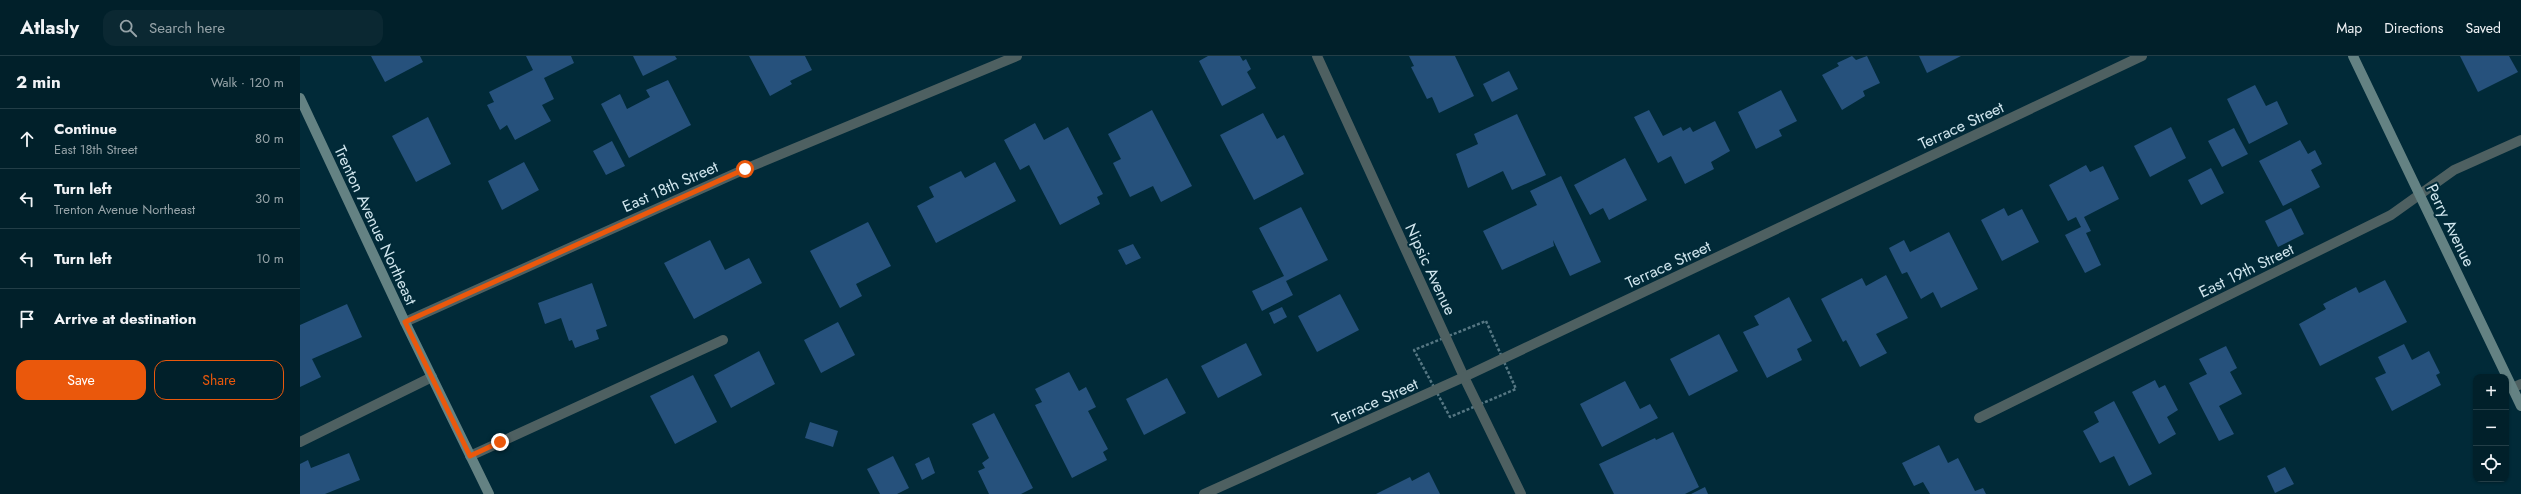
<!DOCTYPE html>
<meta charset="utf-8">
<style>
body{margin:0;font-family:Jost,sans-serif;background:#0b2832;color:#f1f3f6}
.controls{position:absolute;right:12px;bottom:12px;display:grid;overflow:hidden;border-radius:8px;box-shadow:0 1px 3px #0004}
.controls button{width:36px;height:36px;display:grid;place-items:center;padding:0;border:0;border-bottom:1px solid #233e47;background:#01202a;color:#f1f3f6;font:20px sans-serif}
.stop{position:absolute;width:12px;height:12px;margin:-9px;border:3px solid #ea580c;border-radius:50%;background:#fff}
.stop.end{background:#ea580c;border-color:#fff;box-shadow:0 1px 4px #0008}
.list{margin:0;padding:0;list-style:none}
h2{display:flex;justify-content:space-between;align-items:center;height:52px;margin:0;padding:0 16px;font-size:17px}
h2 small{font-size:13px;font-weight:400;color:#96a3a8}
.list li{display:grid;grid-template-columns:26px 1fr auto;gap:12px;align-items:center;box-sizing:border-box;height:60px;padding:0 16px;border-top:1px solid #233e47}
.list b{display:block;font-size:15px;white-space:nowrap}
.list p{margin:0;font-size:13px;white-space:nowrap;color:#96a3a8}
.list em{font-size:13px;font-style:normal;color:#96a3a8}
.actions{display:flex;gap:8px;padding:12px 16px}
.actions a{flex:1;padding:9px 0;border:1px solid #ea580c;border-radius:12px;text-align:center;font-size:14px;color:#ea580c}
.actions .main{background:#ea580c;color:#fff}
.icon{flex:none;width:22px;height:22px;fill:none;stroke:currentColor;stroke-width:2;stroke-linecap:round;stroke-linejoin:round}
.map{position:relative;flex:none;width:2221px;height:438px;overflow:hidden}
header{display:flex;align-items:center;gap:24px;box-sizing:border-box;height:56px;padding:0 20px;background:#01202a;border-bottom:1px solid #233e47}
header strong{font-size:19px}
nav{display:flex;gap:22px;margin-inline-start:auto;font-size:14px}
.search{width:280px;height:36px;background:#0b2832;display:flex;align-items:center;gap:10px;box-sizing:border-box;padding:0 14px;border-radius:12px;color:#96a3a8;font-size:15px}
main{display:flex}
aside{flex:1;background:#01202a}
.map>svg:first-child{display:block}
</style>
<header>
<strong>Atlasly</strong>
<div class="search"><svg class="icon" aria-label="search" viewBox="0 0 24 24"><circle cx="10" cy="10" r="6"/><path d="M15 15l6 6"/></svg>Search here</div>
<nav><a>Map</a><a>Directions</a><a>Saved</a></nav>
</header>
<main>
<aside>
<h2>2 min<small>Walk · 120 m</small></h2>
<ul class="list">
<li><svg class="icon" aria-label="ahead" viewBox="0 0 24 24"><path d="M12 20V5M6 11l6-6 6 6"/></svg><div><b>Continue</b><p>East 18th Street</p></div><em>80 m</em></li>
<li><svg class="icon" aria-label="left" viewBox="0 0 24 24"><path d="M17 20v-9H6M10 6l-5 5 5 5"/></svg><div><b>Turn left</b><p>Trenton Avenue Northeast</p></div><em>30 m</em></li>
<li><svg class="icon" aria-label="left" viewBox="0 0 24 24"><path d="M17 20v-9H6M10 6l-5 5 5 5"/></svg><div><b>Turn left</b></div><em>10 m</em></li>
<li><svg class="icon" aria-label="arrive" viewBox="0 0 24 24"><path d="M6 21V4h12l-3 4 3 4H6"/></svg><div><b>Arrive at destination</b></div></li>
</ul>
<div class="actions"><a class="main">Save</a><a>Share</a></div>
</aside>
<div class="map">
<svg width="2221" height="438" viewBox="0 0 2221 438">
<rect width="100%" height="100%" fill="#012a38"/>
<g fill="#26517c">
<polygon points="71,0 120,0 123,6 85,26"/>
<polygon points="226,0 271,0 274,7 244,22 254,43 242,49 251,65 215,84 207,69 200,74 187,49 194,46 189,36 233,14"/>
<polygon points="333,0 375,0 377,3 343,20"/>
<polygon points="449,0 505,0 512,14 490,25 492,28 470,40"/>
<polygon points="908,0 940,0 943,5 946,3 951,13 947,16 956,32 922,50 899,5"/>
<polygon points="1109,0 1155,0 1174,40 1139,57 1132,41 1127,43 1111,11 1114,10"/>
<polygon points="1552,0 1556,4 1567,0 1580,27 1563,35 1565,40 1542,54 1522,19 1539,10 1537,7"/>
<polygon points="1619,0 1661,0 1627,17"/>
<polygon points="2160,0 2209,0 2218,16 2178,36"/>
<polygon points="1209,15 1218,33 1192,46 1183,28"/>
<polygon points="368,24 391,69 329,102 301,48 320,38 327,53 350,41 346,34"/>
<polygon points="1955,29 1966,50 1977,45 1988,68 1949,88 1927,43"/>
<polygon points="1481,34 1497,65 1479,74 1482,80 1456,93 1438,56"/>
<polygon points="852,54 892,130 861,146 853,130 830,141 813,107 821,103 808,78"/>
<polygon points="1349,54 1363,80 1381,71 1383,75 1390,71 1393,76 1415,65 1430,95 1411,106 1414,113 1385,128 1371,100 1358,107 1334,61"/>
<polygon points="963,57 977,83 984,79 1004,118 954,144 920,79"/>
<polygon points="1217,58 1246,119 1212,134 1203,115 1168,132 1156,98 1178,88 1174,78"/>
<polygon points="128,61 151,108 116,126 92,80"/>
<polygon points="735,67 744,84 768,71 803,138 797,141 800,148 760,169 729,109 720,114 704,84"/>
<polygon points="1871,71 1886,102 1850,121 1834,90"/>
<polygon points="1934,72 1948,98 1922,111 1908,85"/>
<polygon points="2000,84 2008,98 2015,94 2022,108 2011,114 2020,131 1983,150 1959,105"/>
<polygon points="312,85 325,110 306,119 293,95"/>
<polygon points="1325,102 1347,144 1309,164 1303,152 1290,159 1274,129"/>
<polygon points="224,106 239,134 202,154 188,125"/>
<polygon points="695,106 716,145 636,187 617,150 634,141 629,131 661,115 665,122"/>
<polygon points="1786,109 1790,116 1803,110 1819,143 1784,161 1791,175 1786,177 1801,209 1785,217 1765,179 1781,171 1776,161 1768,165 1749,129"/>
<polygon points="1911,112 1924,137 1901,149 1888,124"/>
<polygon points="1261,120 1301,206 1270,220 1253,184 1254,190 1202,214 1183,175 1237,149 1230,135"/>
<polygon points="1001,151 1028,204 986,225 993,239 962,255 952,235 984,220 959,172"/>
<polygon points="1704,152 1708,160 1722,153 1739,186 1702,205 1681,164"/>
<polygon points="1991,152 2004,178 1978,191 1965,165"/>
<polygon points="568,166 591,210 556,228 562,240 540,252 510,195"/>
<polygon points="1649,176 1678,233 1641,252 1633,236 1621,243 1607,216 1602,218 1589,192 1604,184 1610,196"/>
<polygon points="410,184 425,214 449,202 462,227 394,263 364,207"/>
<polygon points="833,188 841,202 826,209 818,194"/>
<polygon points="1586,219 1608,262 1576,278 1587,297 1560,311 1546,284 1543,286 1521,243 1562,222 1566,230"/>
<polygon points="2085,224 2107,266 2020,310 1999,268 2026,253 2023,248 2056,231 2059,237"/>
<polygon points="292,227 307,270 296,274 299,283 275,292 272,284 269,285 261,262 245,268 238,247"/>
<polygon points="1040,238 1059,274 1017,296 998,260"/>
<polygon points="1489,241 1512,285 1497,293 1502,304 1467,322 1443,276 1459,269 1454,260"/>
<polygon points="47,248 62,281 12,303 21,321 0,331 0,269"/>
<polygon points="982,251 987,261 974,268 969,257"/>
<polygon points="538,266 555,299 521,317 504,284"/>
<polygon points="1419,278 1438,315 1389,340 1370,303"/>
<polygon points="946,287 962,319 918,342 901,310"/>
<polygon points="2104,288 2112,304 2129,295 2140,317 2136,319 2141,329 2092,355 2075,322 2086,317 2078,301"/>
<polygon points="1926,290 1937,312 1930,316 1942,338 1919,350 1934,378 1919,385 1889,327 1907,318 1899,303"/>
<polygon points="459,295 475,328 431,352 414,319"/>
<polygon points="769,316 779,335 786,331 796,351 788,355 808,393 803,396 807,404 772,422 735,349 742,346 735,333"/>
<polygon points="393,319 417,366 375,388 350,340"/>
<polygon points="867,322 886,357 844,379 826,343"/>
<polygon points="1855,324 1859,332 1865,329 1878,354 1867,361 1876,378 1859,388 1832,336"/>
<polygon points="1325,325 1340,353 1350,348 1358,362 1302,391 1280,348"/>
<polygon points="1814,345 1852,418 1829,430 1814,400 1800,407 1783,375 1799,366 1794,356"/>
<polygon points="694,357 733,432 721,438 689,438 678,415 685,412 682,407 689,402 672,368"/>
<polygon points="510,366 538,375 533,391 505,382"/>
<polygon points="1373,376 1399,431 1385,438 1314,438 1299,408 1355,382 1356,384"/>
<polygon points="1639,389 1648,407 1658,402 1675,435 1683,432 1686,438 1630,438 1623,426 1614,430 1602,407"/>
<polygon points="49,397 60,424 25,438 0,438 0,408 8,404 11,412"/>
<polygon points="593,400 609,432 597,438 580,438 567,413"/>
<polygon points="629,401 635,417 622,424 615,408"/>
<polygon points="1985,411 1994,428 1975,437 1967,420"/>
<polygon points="1129,416 1140,438 1076,438 1110,421 1112,425"/>
<polygon points="1405,431 1408,438 1391,438"/>
</g>
<g fill="none" stroke-linecap="round" stroke-linejoin="round">
<polygon stroke="#567783" stroke-width="2.5" stroke-dasharray="3 2" stroke-linecap="butt" points="1186,265 1216,333 1150,361 1114,294"/>
<g stroke="#4e6061" stroke-width="10">
<polyline points="0,386 132,321"/>
<polyline points="170,400 423,284"/>
</g>
<g stroke="#4e6061" stroke-width="10">
<polyline points="1017,0 1164,321 1221,438"/>
<polyline points="105,266 445,113 717,0"/>
<polyline points="2212,332 2221,328"/>
<polyline points="1679,362 2091,159 2154,114 2221,84"/>
<polyline points="904,438 1164,321 1842,0"/>
</g>
<g stroke="#648283" stroke-width="10">
<polyline points="2053,0 2221,350"/>
<polyline points="0,42 105,266 189,438"/>
</g>
</g>
<g fill="none" stroke-linecap="round" stroke-linejoin="round">
<polyline stroke="#ea580c" stroke-width="5" points="200,386 170,400 105,266 445,113"/>
</g>
<g text-anchor="middle" stroke-width="4" stroke-linejoin="round" paint-order="stroke">
<g font-size="16" fill="#d1e6ee" stroke="#012a38">
<text transform="translate(1661 69) rotate(-25)" y="6">Terrace Street</text>
<text transform="translate(370 130) rotate(-24)" y="6">East 18th Street</text>
<text transform="translate(76 169) rotate(65)" y="6">Trenton Avenue Northeast</text>
<text transform="translate(2151 169) rotate(64)" y="6">Perry Avenue</text>
<text transform="translate(1368 208) rotate(-25)" y="6">Terrace Street</text>
<text transform="translate(1131 213) rotate(65)" y="6">Nipsic Avenue</text>
<text transform="translate(1946 214) rotate(-26)" y="6">East 19th Street</text>
<text transform="translate(1075 345) rotate(-24)" y="6">Terrace Street</text>
</g>
</g>
</svg>
<div class="controls">
<button>+</button>
<button>−</button>
<button><svg class="icon" aria-label="locate" viewBox="0 0 24 24"><circle cx="12" cy="12" r="6"/><path d="M12 2v4M12 18v4M2 12h4M18 12h4"/></svg></button>
</div>
<div class="stop" style="left:445px;top:113px"></div>
<div class="stop end" style="left:200px;top:386px"></div>
</div>
</main>
